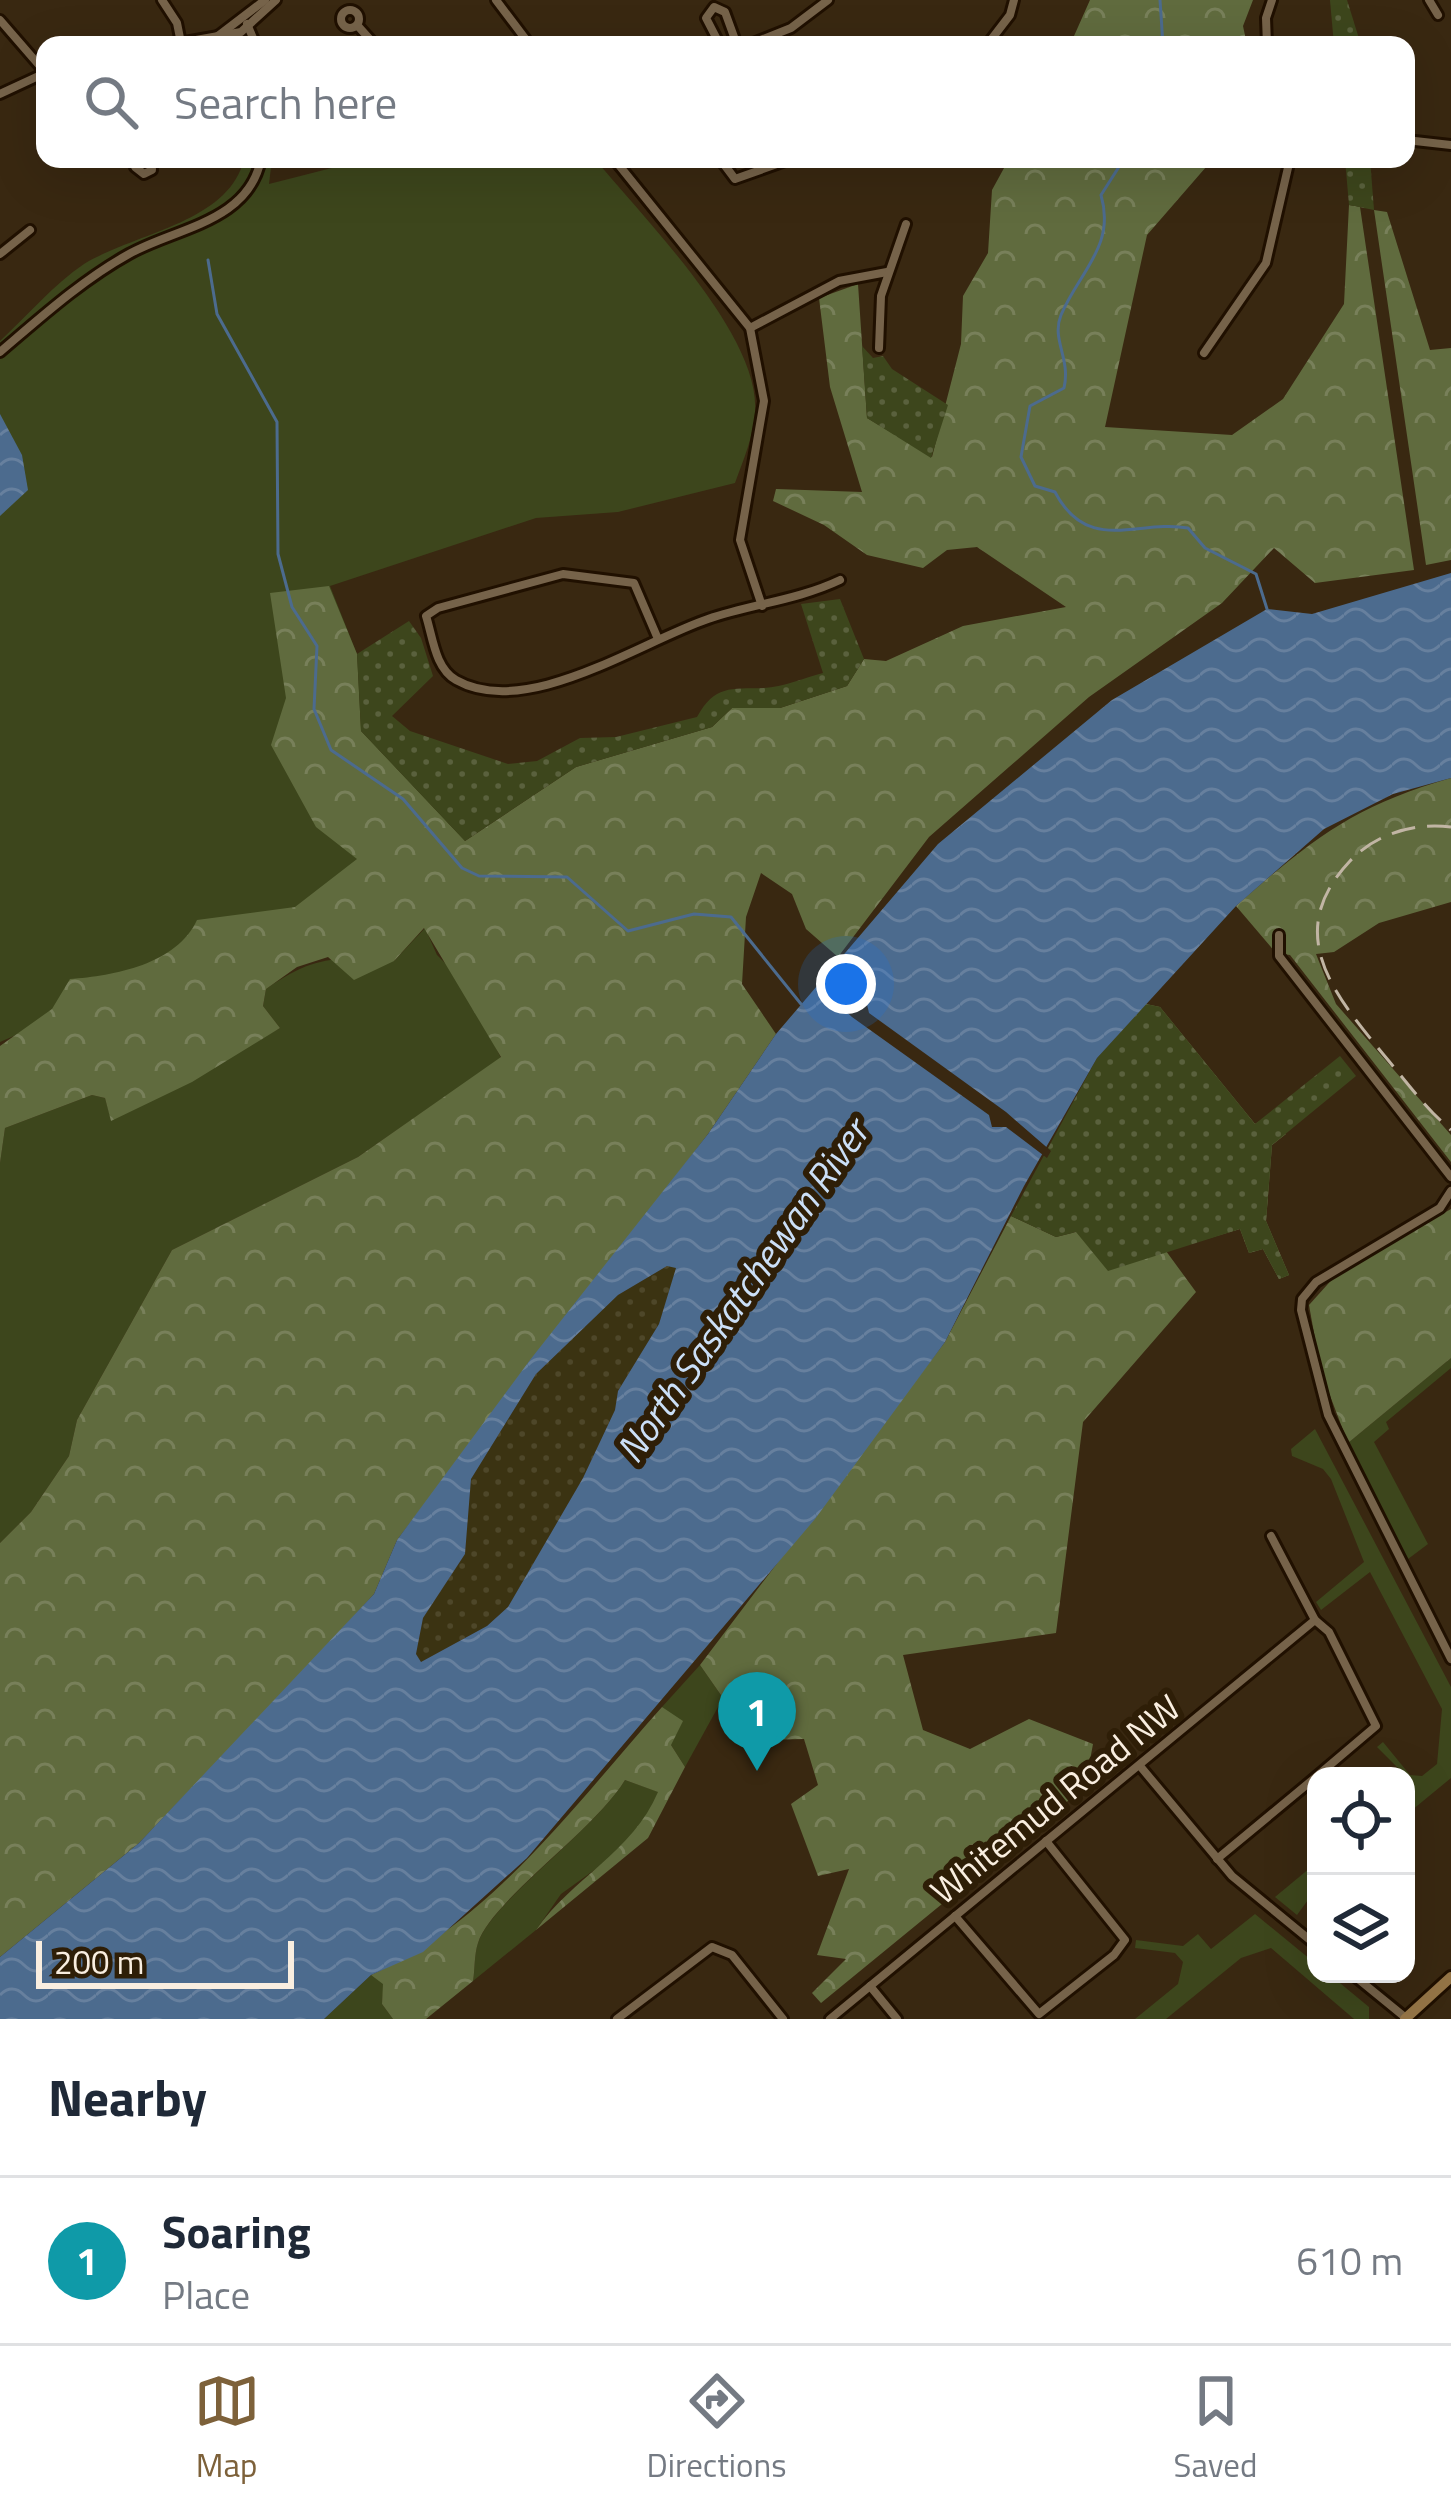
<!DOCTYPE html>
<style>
body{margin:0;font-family:"Titillium Web",sans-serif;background:#f2f2f3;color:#1f2937}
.controls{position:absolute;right:36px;bottom:36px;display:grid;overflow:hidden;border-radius:24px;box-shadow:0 12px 48px #0002}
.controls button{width:108px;height:108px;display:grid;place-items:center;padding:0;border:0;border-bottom:3px solid #e0e1e3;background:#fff;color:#1f2937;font:60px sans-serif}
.scale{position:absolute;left:36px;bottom:30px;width:258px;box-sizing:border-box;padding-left:12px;border:6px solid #f9eee0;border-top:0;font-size:33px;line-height:42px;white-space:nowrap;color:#f9eee0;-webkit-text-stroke:9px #2e1e07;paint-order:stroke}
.you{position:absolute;left:846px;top:984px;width:42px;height:42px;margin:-30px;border:9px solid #fff;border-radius:50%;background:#1a73e8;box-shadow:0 0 0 18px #1a73e833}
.badge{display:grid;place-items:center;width:78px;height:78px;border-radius:50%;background:#7d613a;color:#fff;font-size:39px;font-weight:700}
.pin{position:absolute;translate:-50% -99px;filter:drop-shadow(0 3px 6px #0008)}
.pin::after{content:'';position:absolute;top:63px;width:42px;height:36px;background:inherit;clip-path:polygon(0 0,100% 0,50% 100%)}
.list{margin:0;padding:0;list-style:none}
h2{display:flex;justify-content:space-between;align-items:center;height:156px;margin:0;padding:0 48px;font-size:51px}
h2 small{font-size:39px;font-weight:400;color:#747a83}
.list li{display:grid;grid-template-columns:78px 1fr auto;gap:36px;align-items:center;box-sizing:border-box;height:168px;padding:0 48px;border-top:3px solid #e0e1e3}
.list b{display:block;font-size:45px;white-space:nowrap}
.list p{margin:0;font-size:39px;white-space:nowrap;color:#747a83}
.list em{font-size:39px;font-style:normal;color:#747a83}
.icon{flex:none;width:66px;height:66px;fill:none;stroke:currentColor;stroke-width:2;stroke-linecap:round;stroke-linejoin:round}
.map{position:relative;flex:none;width:1451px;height:2019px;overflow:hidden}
.search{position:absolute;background:#fff;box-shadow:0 12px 48px #0002;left:36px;right:36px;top:36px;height:132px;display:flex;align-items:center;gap:30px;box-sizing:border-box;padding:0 42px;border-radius:24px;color:#747a83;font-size:45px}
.sheet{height:324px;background:#fff}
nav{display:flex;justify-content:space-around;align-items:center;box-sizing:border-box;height:168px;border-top:3px solid #e0e1e3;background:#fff;font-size:33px;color:#747a83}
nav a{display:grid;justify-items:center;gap:6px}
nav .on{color:#7d613a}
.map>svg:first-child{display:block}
</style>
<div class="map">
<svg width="1451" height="2019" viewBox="0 0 1451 2019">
<defs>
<pattern id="forest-crowns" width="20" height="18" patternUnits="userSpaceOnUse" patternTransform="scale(3)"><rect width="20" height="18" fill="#606b3e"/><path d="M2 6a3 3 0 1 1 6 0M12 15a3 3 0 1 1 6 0" fill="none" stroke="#78805a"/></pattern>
<pattern id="sand-dots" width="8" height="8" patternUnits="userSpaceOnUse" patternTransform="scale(3)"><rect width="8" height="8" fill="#3b3312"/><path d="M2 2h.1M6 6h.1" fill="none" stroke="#4e4729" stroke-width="1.8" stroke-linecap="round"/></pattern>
<pattern id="park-dots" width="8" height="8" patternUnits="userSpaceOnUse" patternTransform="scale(3)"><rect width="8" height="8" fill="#3d461c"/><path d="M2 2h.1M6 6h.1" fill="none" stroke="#5a613d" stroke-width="1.8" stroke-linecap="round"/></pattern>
<pattern id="water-waves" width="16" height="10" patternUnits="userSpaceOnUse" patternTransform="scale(3)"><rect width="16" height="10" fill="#4c6b8e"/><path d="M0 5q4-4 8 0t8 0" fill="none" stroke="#67809e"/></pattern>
</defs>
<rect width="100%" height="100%" fill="#392811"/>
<g fill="#3d461c">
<path d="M244,159H272L269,184L367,159H595C643,218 761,335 755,412C754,435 743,461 735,483L618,512L536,518L330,586L357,654L361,731L465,841L0,1042V341C27,316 54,284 84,264C134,233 229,223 244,159Z"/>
<path d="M425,928L437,955L462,980L501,1058L358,1157L172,1250L77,1420L69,1456L31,1512L0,1543V1163L5,1128L92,1095L105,1098L111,1119L280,1028L263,1006L266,989C315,955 336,957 394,961Z"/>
<polygon points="1451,1358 1451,1368 1386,1422 1389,1429 1374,1442 1428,1544 1408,1559 1348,1443"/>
<polygon points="1315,1429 1451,1687 1451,1778 1406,1815 1406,1776 1377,1747 1383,1742 1410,1775 1422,1776 1437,1764 1442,1709 1370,1572 1321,1610 1316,1602 1364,1562 1331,1479 1323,1469 1292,1456 1291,1449"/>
<polygon points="700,1665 723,1698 685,1767 671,1745 662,1707"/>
<path d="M625,1780L659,1792L644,1822L611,1858L561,1894L536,1930L473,1981C475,1969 474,1955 478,1943C491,1902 594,1831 625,1780Z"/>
<polygon points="1316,1863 1316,1889 1297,1915 1275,1897"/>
<polygon points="1255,1914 1316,1964 1316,1974 1329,1974 1369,2007 1369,2019 1354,2019 1271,1948 1241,1958 1166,2019 1135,2019 1178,1984 1183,1962 1175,1953 1135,1948 1136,1940 1183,1946 1198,1934 1211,1949"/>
<polygon points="371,1975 384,1983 382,2004 393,2019 324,2019"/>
</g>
<g fill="url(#forest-crowns)">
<polygon points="1090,0 1253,0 1243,26 1247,45 1070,45"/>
<path d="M1009,159H1213L1147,235L1105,427L1232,435L1283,399L1344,304L1349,205L1360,207L1414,570L1315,583L1274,548L1222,603L1089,697L929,837L838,957L806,929L792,894L761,873L746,917L742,984L776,1034L708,1134L397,1540L374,1594L299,1676L139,1843L0,1957V1543L31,1512L69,1456L77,1420L172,1250L358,1157L501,1057L424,928L394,961L354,980L328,957L297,967L266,989L263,1006L280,1028L192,1082L111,1121L105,1098L92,1095L5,1128L0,1163V1046L52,1009L70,979C114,976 177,964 197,920L295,907L357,859L316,827L271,745L286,698L270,593L329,586L357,654L361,731L465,841L576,767L712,727L732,708H780L847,686L864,659L886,661L963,626L1066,607L977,547L947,550L923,568L867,555L824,525L773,501L776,489L862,492L830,387L819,298L858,284L867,418L932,457L961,344L963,296L988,253L992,190Z"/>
<polygon points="1374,210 1387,212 1430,350 1451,348 1451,560 1426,565"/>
<path d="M1451,778V902L1379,923L1334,952L1316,954L1336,1004L1451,1135V1162L1290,955L1276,953L1236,906C1311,840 1353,806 1451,778Z"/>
<polygon points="1146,1004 1160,1007 1255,1124 1263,1119 1286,1134 1272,1145 1266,1221 1289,1275 1279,1279 1263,1249 1249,1253 1240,1229 1166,1251 1196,1292 1083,1422 1056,1633 903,1655 923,1730 970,1749 1029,1719 1093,1744 1085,1787 821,2003 812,1993 846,1959 817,1955 849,1869 818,1876 791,1804 818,1785 804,1739 768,1740 756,1714 723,1698 700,1665 945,1342 1011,1216 1056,1237 1116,1222"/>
<polygon points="1451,1209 1451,1358 1348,1443 1321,1372 1309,1305 1336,1275"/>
<path d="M662,1707L683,1721L671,1745L685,1767L648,1838L536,1930C572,1878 633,1852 658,1792L625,1780C594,1831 491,1901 478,1943C474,1955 475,1969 473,1981L426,2019H393L382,2004L383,1984L371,1975C491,1922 576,1803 662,1707Z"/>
</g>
<polygon fill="url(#sand-dots)" points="667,1266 677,1267 659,1324 618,1391 615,1410 583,1478 508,1607 487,1626 421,1662 416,1654 423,1618 465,1554 471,1479 536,1374 618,1295"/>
<g fill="url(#park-dots)">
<polygon points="1330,0 1347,0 1361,45 1334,45"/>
<polygon points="1345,159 1370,159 1374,210 1349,205"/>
<polygon points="862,346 873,358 883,356 892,369 948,405 931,458 867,418"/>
<path d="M840,599L864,659L847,686L780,708H732L712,727L576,767L465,841L361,731L357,654L409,621L421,638L433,676L392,716L410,731L508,764L537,761L580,738L616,737L697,717C715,685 730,689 764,688C783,687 804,678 823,673L801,604Z"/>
<polygon points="1146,1004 1160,1007 1255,1124 1340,1056 1356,1076 1272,1145 1266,1221 1289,1275 1279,1279 1263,1249 1249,1253 1240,1229 1108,1271 1076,1232 1056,1237 1011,1216 1097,1058"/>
</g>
<g fill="url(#water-waves)" fill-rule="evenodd">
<polygon points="0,414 22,455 28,490 0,516"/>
<path d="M1451,573V778L1393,794L1324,829L1236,906L1097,1058L1024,1186L945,1342L815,1519L527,1858L423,1952L371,1975L324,2019H0V1957L139,1843L374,1594L397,1540L530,1360L708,1134L776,1034L938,844L1112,700L1267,609L1312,614ZM667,1266L676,1268L659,1324L618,1391L615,1410L583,1478L508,1607L487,1626L421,1662L416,1654L423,1618L465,1554L471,1479L536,1374L618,1295Z"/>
</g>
<polygon fill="#392811" points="817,974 853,1000 866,1000 869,1013 1006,1112 1051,1151 1047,1158 1006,1127 992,1127 989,1115 852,1017 812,980"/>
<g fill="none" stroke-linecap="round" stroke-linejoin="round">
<g stroke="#4c6b8e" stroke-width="3">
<polyline points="1160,0 1163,45"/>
<path d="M1124,159L1101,195C1116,246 1079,272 1061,315C1051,340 1071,358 1064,388L1030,406L1021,457L1035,486L1055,492C1088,555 1137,519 1188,528L1205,548L1256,574L1267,609"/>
<polyline points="208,260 217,314 277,422 278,554 292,607 317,646 314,709 331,750 403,799 462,868 479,876 567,877 628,931 694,914 731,917 801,1004"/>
</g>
<defs>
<g id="street">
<polyline points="162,0 177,23 181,43"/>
<polyline points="496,0 530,45"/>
<polyline points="1429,0 1438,15"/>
<circle cx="350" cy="19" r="9"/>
<polyline points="0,20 45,72"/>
<polyline points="247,24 256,45"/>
<polyline points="357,25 375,45"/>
<polyline points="214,39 265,0"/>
<polyline points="168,45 241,32 276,0"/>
<polyline points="720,45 706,18 714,7 725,12 737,45"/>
<polyline points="748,45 791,28 828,0"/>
<polyline points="987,45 1010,15 1014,0"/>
<polyline points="1267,45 1266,18 1272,0"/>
<polyline points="0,94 45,73"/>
<polyline points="1406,140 1451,145"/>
<polyline points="137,159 135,167 144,174 152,170 151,159"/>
<polyline points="614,159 750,328 764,401 740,540 762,606"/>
<polyline points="720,159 735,179 791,159"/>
<polyline points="0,254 30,230"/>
<polyline points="750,328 839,281 887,272"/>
<polyline points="879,348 881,296 906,224"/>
<path d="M0,352C40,318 82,280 129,254C175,228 249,222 261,159"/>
<polyline points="1204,353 1266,263 1290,159"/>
<path d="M658,639L634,583L563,574L438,608L426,616C433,638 435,668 456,680C526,720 640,642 708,619C752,604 798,600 840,580"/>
<polyline points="1279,935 1279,956 1451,1177"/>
<polyline points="1451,1191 1440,1208 1316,1282 1302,1299 1301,1310 1328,1415 1451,1659"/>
<polyline points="1271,1536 1315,1620 1329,1632 1376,1726 1317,1776"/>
<polyline points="1140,1766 1232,1876 1316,1945"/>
<polyline points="1217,1859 1316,1777"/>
<polyline points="955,1916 1039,2014 1114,1955 1125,1940 1046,1841"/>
<polyline points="1352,1974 1406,2018"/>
<polyline points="870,1986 897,2019"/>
<polyline points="617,2019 712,1947 732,1955 783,2019"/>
<polyline points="830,2019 1315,1620"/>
</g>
<polyline id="secondary" points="1405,2019 1451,1977"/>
</defs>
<use href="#street" stroke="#201000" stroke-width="14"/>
<use href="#secondary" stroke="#201000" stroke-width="16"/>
<use href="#street" stroke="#76634a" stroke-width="8"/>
<use href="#secondary" stroke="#947446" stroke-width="10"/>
<path stroke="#c1b5a4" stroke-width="3" stroke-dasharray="24 12" stroke-linecap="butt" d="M1451,827C1415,822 1375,834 1350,861C1282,933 1334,994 1383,1054C1405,1080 1425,1108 1451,1130"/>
</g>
<g text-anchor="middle" stroke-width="12" stroke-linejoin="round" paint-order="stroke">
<g font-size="36" fill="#f9eee0" stroke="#2e1e07">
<text transform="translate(1055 1799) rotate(-39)" y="13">Whitemud Road NW</text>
</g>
<g font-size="39" font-style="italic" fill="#cbdff7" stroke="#2e1e07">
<text transform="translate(742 1291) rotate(-55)" y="14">North Saskatchewan River</text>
</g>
</g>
</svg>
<div class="controls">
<button><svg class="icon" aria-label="locate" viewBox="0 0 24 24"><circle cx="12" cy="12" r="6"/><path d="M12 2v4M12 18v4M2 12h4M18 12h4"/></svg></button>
<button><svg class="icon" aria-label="layers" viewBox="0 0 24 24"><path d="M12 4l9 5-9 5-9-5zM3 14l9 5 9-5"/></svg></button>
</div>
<div class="scale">200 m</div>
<div class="you"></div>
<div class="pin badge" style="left:757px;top:1771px;background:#0f9aa8">1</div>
<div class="search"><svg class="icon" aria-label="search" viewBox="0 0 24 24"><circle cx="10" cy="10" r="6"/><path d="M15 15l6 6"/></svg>Search here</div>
</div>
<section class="sheet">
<h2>Nearby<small></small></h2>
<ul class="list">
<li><span class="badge" style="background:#0f9aa8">1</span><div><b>Soaring</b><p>Place</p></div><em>610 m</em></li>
</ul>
</section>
<nav>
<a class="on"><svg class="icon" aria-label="map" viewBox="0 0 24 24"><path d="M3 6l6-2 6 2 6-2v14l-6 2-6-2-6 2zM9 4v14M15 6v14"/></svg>Map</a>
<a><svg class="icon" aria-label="directions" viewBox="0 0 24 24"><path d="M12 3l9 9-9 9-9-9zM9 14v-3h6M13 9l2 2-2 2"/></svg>Directions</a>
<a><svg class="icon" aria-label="saved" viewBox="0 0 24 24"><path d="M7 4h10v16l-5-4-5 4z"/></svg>Saved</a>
</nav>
